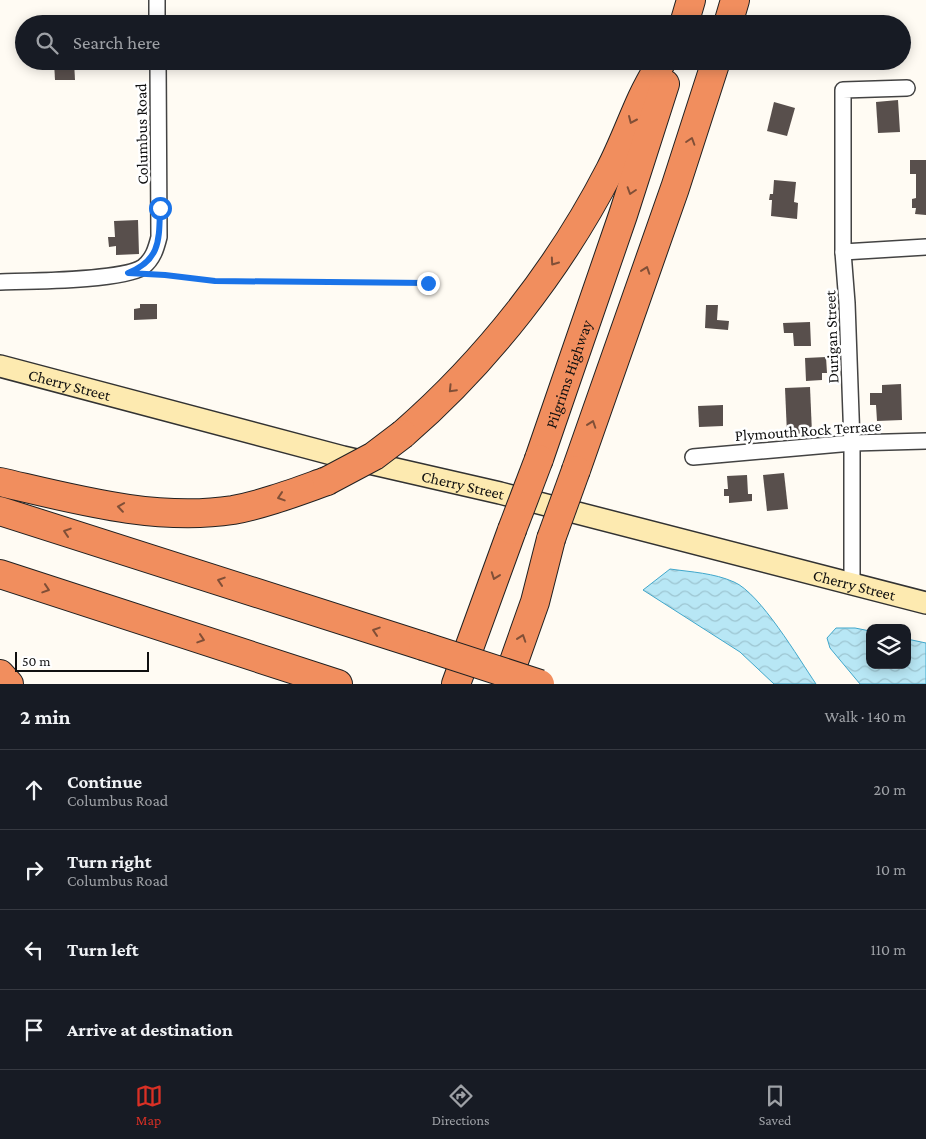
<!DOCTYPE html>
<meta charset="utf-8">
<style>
body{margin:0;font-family:"Crimson Pro",serif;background:#20242c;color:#f1f3f6}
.controls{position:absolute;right:15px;bottom:15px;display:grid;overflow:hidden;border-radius:10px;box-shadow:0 2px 12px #0003}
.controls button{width:45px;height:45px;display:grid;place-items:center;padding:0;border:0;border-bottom:1px solid #363941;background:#171b24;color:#f1f3f6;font:25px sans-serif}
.scale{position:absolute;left:15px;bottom:12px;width:134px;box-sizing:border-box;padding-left:5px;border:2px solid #101010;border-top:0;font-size:14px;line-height:18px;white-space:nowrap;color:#101010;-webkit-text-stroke:4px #fff;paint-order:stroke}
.stop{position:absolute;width:15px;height:15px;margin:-11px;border:4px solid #1a73e8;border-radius:50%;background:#fff}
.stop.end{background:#1a73e8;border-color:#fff;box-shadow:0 1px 5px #0008}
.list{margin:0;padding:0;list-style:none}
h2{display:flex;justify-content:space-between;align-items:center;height:65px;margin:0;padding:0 20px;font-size:21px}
h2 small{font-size:16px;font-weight:400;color:#9ea1a6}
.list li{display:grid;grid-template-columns:32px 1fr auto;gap:15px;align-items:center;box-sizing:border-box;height:80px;padding:0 20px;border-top:1px solid #363941}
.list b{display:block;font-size:19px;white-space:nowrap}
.list p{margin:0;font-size:16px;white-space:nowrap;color:#9ea1a6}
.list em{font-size:16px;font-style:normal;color:#9ea1a6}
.icon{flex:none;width:28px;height:28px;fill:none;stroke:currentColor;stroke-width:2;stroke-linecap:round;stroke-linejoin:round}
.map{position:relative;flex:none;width:926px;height:684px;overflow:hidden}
.search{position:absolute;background:#171b24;box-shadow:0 2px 12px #0003;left:15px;right:15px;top:15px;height:55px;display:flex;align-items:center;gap:12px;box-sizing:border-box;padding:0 18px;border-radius:28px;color:#9ea1a6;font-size:19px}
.sheet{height:385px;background:#171b24}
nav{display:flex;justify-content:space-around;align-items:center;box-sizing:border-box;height:70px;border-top:1px solid #363941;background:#171b24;font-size:14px;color:#9ea1a6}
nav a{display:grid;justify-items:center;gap:2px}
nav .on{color:#d93025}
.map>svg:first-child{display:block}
</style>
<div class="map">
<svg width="926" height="684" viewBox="0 0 926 684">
<defs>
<pattern id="water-waves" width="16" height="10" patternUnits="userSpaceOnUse" patternTransform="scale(1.25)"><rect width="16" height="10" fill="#b8e7f5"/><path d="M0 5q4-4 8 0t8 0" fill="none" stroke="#9dc5d1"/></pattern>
</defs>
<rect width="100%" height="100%" fill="#fffbf3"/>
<g fill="url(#water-waves)" stroke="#41a7cb">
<path d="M670,569C691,572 714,573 734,582C760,593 799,659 816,684H774L740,652L643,590Z"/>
<polygon points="836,628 855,628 870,631 870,665 907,665 907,639 926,643 926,684 860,684 830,648 827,638"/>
</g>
<g fill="#584f4c">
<polygon points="58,61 74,61 75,80 55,80 54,62"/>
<polygon points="898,100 900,132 878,133 876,102"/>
<polygon points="774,102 795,108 787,136 767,131"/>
<polygon points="910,160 926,160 926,215 915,214 916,208 912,208 912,199 916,198 916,174 910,174"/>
<polygon points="774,180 796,182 794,202 798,203 797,219 771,216 772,200 769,200 770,194 773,194"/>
<polygon points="138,220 139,254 116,255 116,246 109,247 108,237 115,237 114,221"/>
<polygon points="140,304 157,304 157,319 134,320 134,309 140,308"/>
<polygon points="706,305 718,305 717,320 729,321 728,330 705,328"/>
<polygon points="810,322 811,346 794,346 793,333 784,333 783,323"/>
<polygon points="826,357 827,373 822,373 822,380 806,381 805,358"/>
<polygon points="901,384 902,420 877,421 876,405 870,405 870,393 882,393 882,385"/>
<polygon points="810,387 812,433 787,434 785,388"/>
<polygon points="723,405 723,426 699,427 698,406"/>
<polygon points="784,473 788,509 767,511 763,475"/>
<polygon points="747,475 748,494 752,494 752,501 729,503 729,496 724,496 724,489 728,489 727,476"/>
</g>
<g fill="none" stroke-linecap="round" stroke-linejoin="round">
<defs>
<g id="street">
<polyline points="157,0 157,24"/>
<polyline points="843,252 926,247"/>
<path d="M0,282C29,281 122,281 143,267C153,259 156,249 159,237L158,61"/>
<polyline points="693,457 852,443 926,441"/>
<polyline points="852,583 852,443 847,303 843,252 843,90 907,88"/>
</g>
<g id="secondary">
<path id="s1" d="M0,366L343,457L500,493L926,603"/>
</g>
<g id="highway">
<polyline points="684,24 691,0"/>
<polyline points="728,24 735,0"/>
<path d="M403,434C487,361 559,269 610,170C622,147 631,122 642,98C648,85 655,73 662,61"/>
<path id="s2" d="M539,459L623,215L665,84"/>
<polyline points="576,470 675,188 716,61"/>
<path d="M0,482C74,499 156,522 233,510C265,504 296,492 327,481"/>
<polyline points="0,511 423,646"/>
<polyline points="0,574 338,684"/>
<polyline points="0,674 9,684"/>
<polyline points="456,684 512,530"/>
<polyline points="506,684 535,602 551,539"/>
</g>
</defs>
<use href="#street" stroke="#434343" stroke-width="18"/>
<use href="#secondary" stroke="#323232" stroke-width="24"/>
<use href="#highway" stroke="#212121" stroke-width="30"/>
<polyline stroke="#323232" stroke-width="3" stroke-dasharray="5 2.5" stroke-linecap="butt" points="159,274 215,281 428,283"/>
<use href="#street" stroke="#fff" stroke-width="15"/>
<use href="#secondary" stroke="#fdeab0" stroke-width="21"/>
<use href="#highway" stroke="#f18e5e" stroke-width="28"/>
<defs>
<g id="highway-bridge">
<polyline points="327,481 374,456 403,434"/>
<polyline points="512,530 539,459"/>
<polyline points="551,539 576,470"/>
<polyline points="423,646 540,684"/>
</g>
</defs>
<use href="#highway-bridge" stroke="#212121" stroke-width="30" stroke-linecap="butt"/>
<use href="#highway-bridge" stroke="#f18e5e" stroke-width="28"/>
</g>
<defs><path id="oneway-chevron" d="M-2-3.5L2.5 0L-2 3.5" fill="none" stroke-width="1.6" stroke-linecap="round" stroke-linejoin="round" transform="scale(1.25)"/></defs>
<g stroke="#804f37">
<use href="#oneway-chevron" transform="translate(632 120) rotate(114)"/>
<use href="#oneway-chevron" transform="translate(691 141) rotate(-72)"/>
<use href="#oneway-chevron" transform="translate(631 191) rotate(108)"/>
<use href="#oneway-chevron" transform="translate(554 262) rotate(125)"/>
<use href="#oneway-chevron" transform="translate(646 270) rotate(-71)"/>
<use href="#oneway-chevron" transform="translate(452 389) rotate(134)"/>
<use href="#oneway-chevron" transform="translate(592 424) rotate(-71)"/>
<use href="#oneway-chevron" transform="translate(281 497) rotate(162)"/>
<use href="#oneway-chevron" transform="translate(121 507) rotate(-172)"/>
<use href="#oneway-chevron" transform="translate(67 532) rotate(-162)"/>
<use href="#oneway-chevron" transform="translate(495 576) rotate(110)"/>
<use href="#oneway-chevron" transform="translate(221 581) rotate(-162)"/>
<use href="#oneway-chevron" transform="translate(46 589) rotate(18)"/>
<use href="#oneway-chevron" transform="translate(376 631) rotate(-162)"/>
<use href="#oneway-chevron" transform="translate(522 638) rotate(-71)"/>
<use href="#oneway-chevron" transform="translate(201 639) rotate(18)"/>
</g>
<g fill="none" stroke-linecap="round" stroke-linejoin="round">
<path stroke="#1a73e8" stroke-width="6" d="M160,208C159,239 161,260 128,273L165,275L215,281L428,283"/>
</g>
<g text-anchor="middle" stroke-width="5" stroke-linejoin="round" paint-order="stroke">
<g font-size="16" fill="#101010" stroke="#fff">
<text transform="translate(141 134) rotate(-91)" y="6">Columbus Road</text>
<text transform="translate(831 337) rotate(-92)" y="6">Durigan Street</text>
<text dy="6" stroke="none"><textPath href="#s2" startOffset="90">Pilgrims Highway</textPath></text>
<text dy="6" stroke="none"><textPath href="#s1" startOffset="72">Cherry Street</textPath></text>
<text transform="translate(808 430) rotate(-4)" y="6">Plymouth Rock Terrace</text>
<text dy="6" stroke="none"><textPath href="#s1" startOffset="478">Cherry Street</textPath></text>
<text dy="6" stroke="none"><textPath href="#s1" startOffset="882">Cherry Street</textPath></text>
</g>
</g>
</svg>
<div class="controls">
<button><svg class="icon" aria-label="layers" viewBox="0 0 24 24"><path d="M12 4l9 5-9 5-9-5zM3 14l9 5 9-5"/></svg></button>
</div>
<div class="scale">50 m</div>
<div class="stop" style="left:160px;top:208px"></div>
<div class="stop end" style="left:428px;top:283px"></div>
<div class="search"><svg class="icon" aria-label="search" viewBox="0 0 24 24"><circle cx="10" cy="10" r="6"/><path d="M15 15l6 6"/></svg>Search here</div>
</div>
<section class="sheet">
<h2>2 min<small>Walk · 140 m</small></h2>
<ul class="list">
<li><svg class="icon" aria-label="ahead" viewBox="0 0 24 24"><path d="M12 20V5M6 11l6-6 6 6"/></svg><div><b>Continue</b><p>Columbus Road</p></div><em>20 m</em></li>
<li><svg class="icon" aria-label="right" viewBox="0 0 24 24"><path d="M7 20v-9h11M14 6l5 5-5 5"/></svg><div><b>Turn right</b><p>Columbus Road</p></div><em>10 m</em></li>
<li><svg class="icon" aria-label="left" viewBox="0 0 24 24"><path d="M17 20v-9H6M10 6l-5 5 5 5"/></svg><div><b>Turn left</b></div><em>110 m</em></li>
<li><svg class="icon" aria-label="arrive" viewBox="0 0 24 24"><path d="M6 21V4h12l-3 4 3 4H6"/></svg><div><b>Arrive at destination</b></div></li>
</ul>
</section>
<nav>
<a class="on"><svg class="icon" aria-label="map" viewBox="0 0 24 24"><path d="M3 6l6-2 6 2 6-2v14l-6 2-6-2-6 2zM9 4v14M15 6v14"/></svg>Map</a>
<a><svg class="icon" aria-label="directions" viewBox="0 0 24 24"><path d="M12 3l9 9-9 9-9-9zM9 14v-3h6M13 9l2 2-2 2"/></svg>Directions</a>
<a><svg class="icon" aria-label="saved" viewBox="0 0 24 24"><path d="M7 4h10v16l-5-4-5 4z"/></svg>Saved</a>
</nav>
